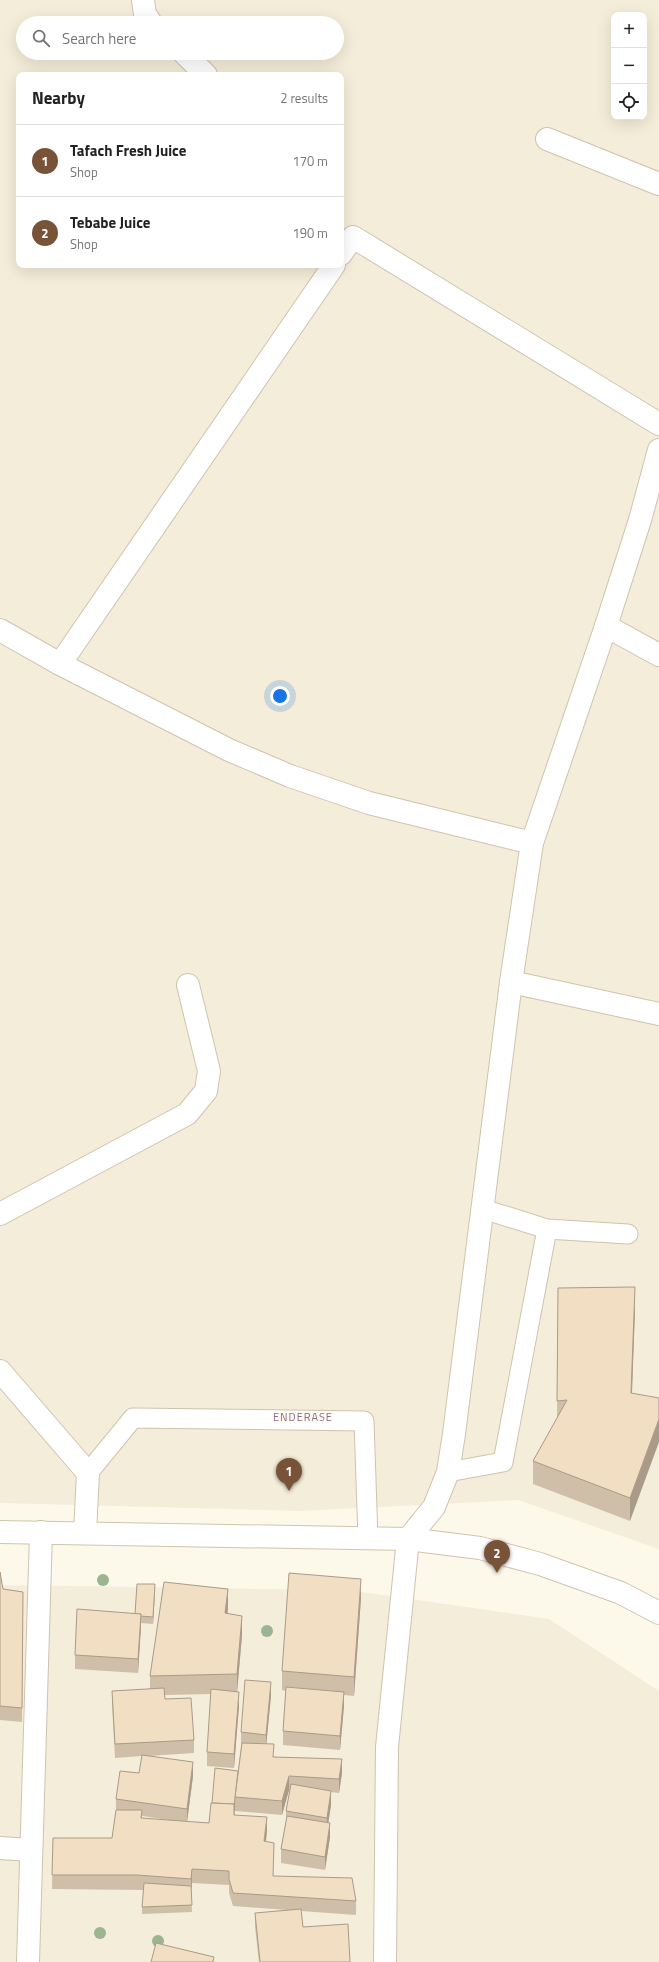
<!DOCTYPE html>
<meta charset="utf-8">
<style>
body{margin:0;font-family:"Titillium Web",sans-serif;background:#f2f2f2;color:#222}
.controls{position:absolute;right:12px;top:12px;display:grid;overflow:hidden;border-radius:8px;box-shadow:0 4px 16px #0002}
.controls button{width:36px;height:36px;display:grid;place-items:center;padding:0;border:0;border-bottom:1px solid #e0e0e0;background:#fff;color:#222;font:20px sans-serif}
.you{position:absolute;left:280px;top:696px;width:14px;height:14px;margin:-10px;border:3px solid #fff;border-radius:50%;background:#1a73e8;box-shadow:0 0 0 6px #1a73e833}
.badge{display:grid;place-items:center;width:26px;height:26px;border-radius:50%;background:#785338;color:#fff;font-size:13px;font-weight:700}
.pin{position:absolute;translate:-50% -33px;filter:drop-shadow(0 1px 2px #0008)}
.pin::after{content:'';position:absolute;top:21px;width:14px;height:12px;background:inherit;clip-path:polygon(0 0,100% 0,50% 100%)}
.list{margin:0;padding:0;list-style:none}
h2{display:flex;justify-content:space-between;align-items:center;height:52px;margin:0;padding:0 16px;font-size:17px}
h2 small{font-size:13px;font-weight:400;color:#767676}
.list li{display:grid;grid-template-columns:26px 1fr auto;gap:12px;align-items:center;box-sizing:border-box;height:72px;padding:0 16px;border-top:1px solid #e0e0e0}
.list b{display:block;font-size:15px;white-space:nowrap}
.list p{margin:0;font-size:13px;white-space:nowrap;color:#767676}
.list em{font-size:13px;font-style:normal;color:#767676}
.icon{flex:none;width:22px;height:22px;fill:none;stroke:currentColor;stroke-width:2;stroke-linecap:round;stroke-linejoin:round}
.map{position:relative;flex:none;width:659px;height:1962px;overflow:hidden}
.search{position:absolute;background:#fff;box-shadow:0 4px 16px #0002;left:16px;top:16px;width:328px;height:44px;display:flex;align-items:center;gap:10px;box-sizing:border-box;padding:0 14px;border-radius:22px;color:#767676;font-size:15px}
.panel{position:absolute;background:#fff;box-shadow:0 4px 16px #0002;left:16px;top:72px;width:328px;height:196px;border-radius:8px}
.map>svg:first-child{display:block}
</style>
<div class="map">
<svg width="659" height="1962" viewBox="0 0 659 1962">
<rect width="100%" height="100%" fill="#fcf9eb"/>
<g fill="#f4edd9" fill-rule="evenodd">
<path d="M0,0H659V1549L518,1500L300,1511L0,1503ZM614,15H644V117H614ZM23,23H337V53H23ZM19,75H341V265H19Z"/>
<polygon points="0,1585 348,1590 549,1619 659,1691 659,1962 0,1962"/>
</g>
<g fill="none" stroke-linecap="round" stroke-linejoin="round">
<defs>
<g id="lane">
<polyline points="483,1209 547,1229 628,1234"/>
<polyline points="448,1472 503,1462 547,1229"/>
<polyline points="88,1473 133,1418 364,1421 368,1539"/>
</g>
<g id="street">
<polyline points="143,0 145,14 151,23"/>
<polyline points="184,53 206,75"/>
<polyline points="547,139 659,184"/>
<polyline points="341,254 353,237 659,424"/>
<polyline points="606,626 659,655"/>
<polyline points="0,630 60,664 229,750 290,776 369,803 532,843"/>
<polyline points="60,664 334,265"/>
<polyline points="511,982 659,1014"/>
<polyline points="0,1214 187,1114 206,1091 209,1071 188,985"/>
<polyline points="0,1371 88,1473 85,1533"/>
<polyline points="0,1848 31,1850"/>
<polyline points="28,1962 41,1532"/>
<polyline points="385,1962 387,1747 408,1539 434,1507 448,1472 454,1434 511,982 532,843 606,626 640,520 659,450"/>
</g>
<polyline id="secondary" points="0,1532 408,1539 480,1548 540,1564 621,1593 659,1613"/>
</defs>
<use href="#lane" stroke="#cfc3b0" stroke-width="21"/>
<use href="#street" stroke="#cfc3b0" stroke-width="24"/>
<use href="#secondary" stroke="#d1c4ae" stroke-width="24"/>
<use href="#lane" stroke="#fff" stroke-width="19"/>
<use href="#street" stroke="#fff" stroke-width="22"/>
<use href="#secondary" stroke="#fff" stroke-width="22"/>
</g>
<g fill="#9bb590">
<circle cx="103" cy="1580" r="6"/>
<circle cx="267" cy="1631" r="6"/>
<circle cx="100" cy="1933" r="6"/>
<circle cx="158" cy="1941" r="6"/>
</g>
<g fill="#cfbfa8" fill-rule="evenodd">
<polygon points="558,1288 635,1310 632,1394 630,1521 533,1484 533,1461 557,1419"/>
<polygon points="0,1572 3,1589 23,1592 22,1722 0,1720"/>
<polygon points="155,1591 153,1624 141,1623 138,1673 75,1669 75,1655 135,1614"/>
<polygon points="361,1598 354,1696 344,1695 344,1706 340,1750 283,1745 283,1731 286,1691 282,1690 282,1671"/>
<path d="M228,1609L227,1614L242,1635L237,1692L239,1706L234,1768L207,1766V1752L211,1694L165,1695V1699L194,1740V1753L149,1756L193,1776L187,1822L209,1823L212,1803L238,1771L241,1746V1732L271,1696L266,1744L274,1757L342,1773L339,1793L331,1792V1805L328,1823L330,1837L325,1870L281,1863V1849L286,1820V1811L290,1790H289L282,1815L235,1811V1815L267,1831L266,1842L273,1876L356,1901V1915L301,1911L303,1927L350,1962H259L255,1927V1913L287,1910L233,1906L229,1893V1885L192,1883L191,1889L192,1912L142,1914V1907L144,1890L52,1889L53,1838H112L116,1810V1799L139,1773L142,1756L115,1758L112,1704V1691L150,1689V1676ZM142,1816L175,1821L142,1818Z"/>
</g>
<g fill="#a99b88">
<polygon points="635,1287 635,1310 631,1417 631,1393"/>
<polygon points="659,1419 659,1442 630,1521 630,1498"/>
<polygon points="361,1579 361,1598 354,1696 354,1677"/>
<polygon points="155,1584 155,1591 153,1624 153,1617"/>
<polygon points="228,1589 228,1609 225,1632 225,1613"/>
<polygon points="141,1614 141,1628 138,1673 138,1659"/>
<polygon points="242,1616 242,1635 237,1693 237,1674"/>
<polygon points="271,1682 271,1696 266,1748 266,1735"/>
<polygon points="239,1692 239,1706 234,1768 234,1754"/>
<polygon points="344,1692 344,1706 340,1750 340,1736"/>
<polygon points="342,1759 342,1773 339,1793 339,1779"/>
<polygon points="193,1762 193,1776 187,1822 187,1809"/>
<polygon points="289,1776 289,1790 282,1815 282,1801"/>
<polygon points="331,1791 331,1805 327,1832 327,1818"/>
<polygon points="267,1817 267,1831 264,1855 264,1841"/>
<polygon points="330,1823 330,1837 325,1870 325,1857"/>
<polygon points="192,1869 192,1883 191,1893 191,1879"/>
</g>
<g fill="#f1dec3" stroke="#a99b88">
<polygon points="635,1287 631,1393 659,1398 659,1419 630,1498 533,1461 567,1400 557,1401 558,1288"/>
<polygon points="0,1572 3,1589 23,1592 22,1708 0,1706"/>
<polygon points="289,1573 361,1579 354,1677 282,1671"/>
<polygon points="164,1582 228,1589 225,1613 242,1616 237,1674 150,1676"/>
<polygon points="137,1584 155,1584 153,1617 140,1616 141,1614 135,1614"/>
<polygon points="77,1609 141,1614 138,1659 75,1655"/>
<polygon points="245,1680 271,1682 266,1735 241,1732"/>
<polygon points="286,1687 344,1692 340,1736 283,1731"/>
<polygon points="164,1688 165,1699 191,1698 194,1740 115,1744 112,1691"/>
<polygon points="211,1689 239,1692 234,1754 207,1752"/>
<polygon points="242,1743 274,1744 273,1757 342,1759 339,1779 289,1776 282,1801 235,1797"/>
<polygon points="142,1755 193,1762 187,1809 116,1799 120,1771 139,1773"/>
<polygon points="215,1768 238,1771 235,1797 234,1811 234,1804 212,1803"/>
<polygon points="291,1784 331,1791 327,1818 286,1811"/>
<polygon points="211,1803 234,1804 234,1815 267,1817 264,1841 274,1843 273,1876 352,1878 356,1901 233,1893 229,1879 229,1871 192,1869 191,1879 137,1875 52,1875 53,1838 112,1838 116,1810 142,1810 141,1818 209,1823"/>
<polygon points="287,1816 330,1823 325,1857 281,1849"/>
<polygon points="144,1883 191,1886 192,1905 142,1907"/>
<polygon points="301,1909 303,1927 348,1924 350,1962 260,1962 255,1913"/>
<polygon points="156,1943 214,1957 213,1962 151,1962"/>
</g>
<g text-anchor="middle" stroke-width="4" stroke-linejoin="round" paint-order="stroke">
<g font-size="11" letter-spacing="1" fill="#8c6693" stroke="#fffcf1">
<text x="303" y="1421">ENDERASE</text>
</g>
</g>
</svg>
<div class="controls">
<button>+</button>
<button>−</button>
<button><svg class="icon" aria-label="locate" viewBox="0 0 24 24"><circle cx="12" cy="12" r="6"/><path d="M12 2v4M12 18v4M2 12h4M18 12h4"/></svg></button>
</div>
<div class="you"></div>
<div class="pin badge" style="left:289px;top:1491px">1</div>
<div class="pin badge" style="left:497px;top:1573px">2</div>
<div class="search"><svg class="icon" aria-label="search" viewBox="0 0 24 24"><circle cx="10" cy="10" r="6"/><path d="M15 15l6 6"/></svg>Search here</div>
<section class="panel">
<h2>Nearby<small>2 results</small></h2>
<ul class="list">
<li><span class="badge">1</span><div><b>Tafach Fresh Juice</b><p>Shop</p></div><em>170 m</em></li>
<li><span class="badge">2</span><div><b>Tebabe Juice</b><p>Shop</p></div><em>190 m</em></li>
</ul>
</section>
</div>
